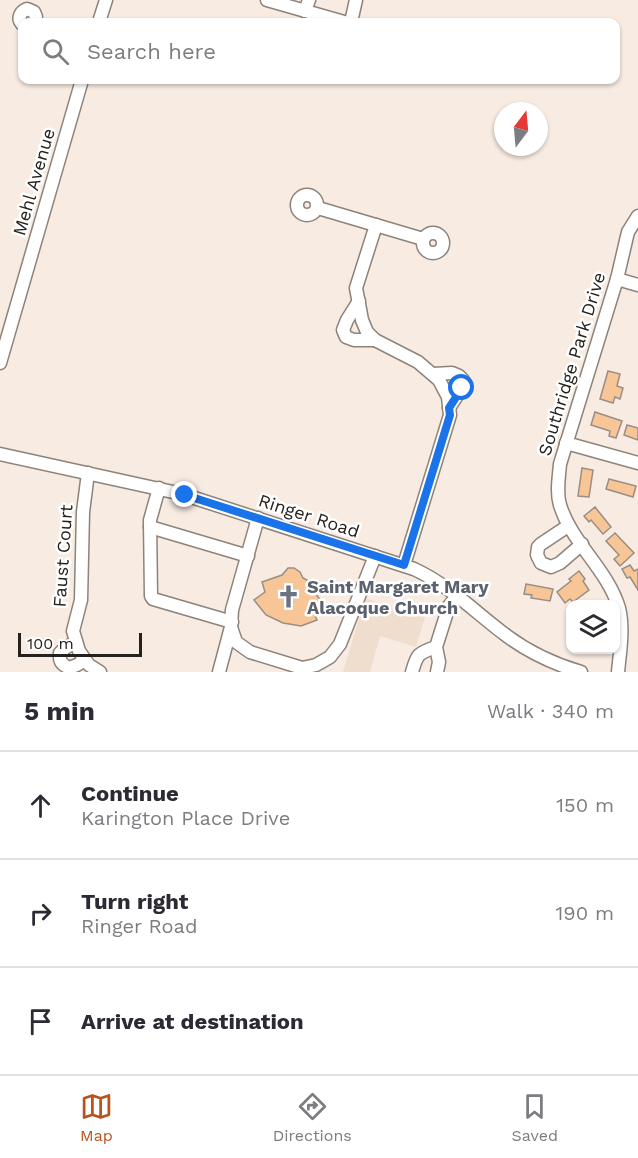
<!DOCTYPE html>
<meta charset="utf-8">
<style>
body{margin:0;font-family:"Work Sans",sans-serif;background:#f2f2f3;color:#2b2b33}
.controls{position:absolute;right:18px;bottom:18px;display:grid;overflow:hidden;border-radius:12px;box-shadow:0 2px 4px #0004}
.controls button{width:54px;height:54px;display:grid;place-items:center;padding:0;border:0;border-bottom:2px solid #e1e1e2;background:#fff;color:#2b2b33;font:30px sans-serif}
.compass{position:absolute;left:494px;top:102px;width:54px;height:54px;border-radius:50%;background:#fff;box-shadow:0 2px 4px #0004;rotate:16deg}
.scale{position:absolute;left:18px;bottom:15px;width:124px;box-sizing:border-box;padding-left:6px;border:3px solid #25211d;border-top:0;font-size:16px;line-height:21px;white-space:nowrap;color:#25211d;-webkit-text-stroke:4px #fff;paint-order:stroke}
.stop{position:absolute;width:18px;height:18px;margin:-14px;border:4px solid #1a73e8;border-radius:50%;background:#fff}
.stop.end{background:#1a73e8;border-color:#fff;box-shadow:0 2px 6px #0008}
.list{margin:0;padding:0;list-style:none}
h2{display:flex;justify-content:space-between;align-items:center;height:78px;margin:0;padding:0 24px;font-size:26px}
h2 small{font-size:20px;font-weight:400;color:#7c7c81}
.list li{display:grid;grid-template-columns:39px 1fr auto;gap:18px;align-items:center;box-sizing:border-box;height:108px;padding:0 24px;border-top:2px solid #e1e1e2}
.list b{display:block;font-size:22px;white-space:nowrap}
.list p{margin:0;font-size:20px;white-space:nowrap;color:#7c7c81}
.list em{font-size:20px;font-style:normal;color:#7c7c81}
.icon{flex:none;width:33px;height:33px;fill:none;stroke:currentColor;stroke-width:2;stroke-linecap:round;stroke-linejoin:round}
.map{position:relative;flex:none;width:638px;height:672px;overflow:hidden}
.search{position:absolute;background:#fff;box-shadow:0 2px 4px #0004;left:18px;right:18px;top:18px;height:66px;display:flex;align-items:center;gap:15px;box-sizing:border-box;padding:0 21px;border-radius:12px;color:#7c7c81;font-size:22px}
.sheet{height:402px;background:#fff}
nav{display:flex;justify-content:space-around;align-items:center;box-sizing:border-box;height:84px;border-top:2px solid #e1e1e2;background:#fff;font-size:16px;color:#7c7c81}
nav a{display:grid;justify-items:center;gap:3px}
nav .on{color:#b7541d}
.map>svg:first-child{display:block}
</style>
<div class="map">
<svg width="638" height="672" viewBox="0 0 638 672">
<rect width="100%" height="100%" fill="#f7ebe2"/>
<polygon fill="#efdece" points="365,598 425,617 416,647 380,636 370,672 343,672"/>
<g fill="#f8c597" stroke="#998e85" stroke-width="1.5">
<polygon points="608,371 620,374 617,386 623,388 620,399 615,397 613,403 600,399"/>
<polygon points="595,412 622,421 616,438 609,436 610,431 591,425"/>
<polygon points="627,425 638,428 638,440 624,435"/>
<polygon points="582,468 593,470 589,497 578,496"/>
<polygon points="609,479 636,486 633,497 606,489"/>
<polygon points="595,507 611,527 603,534 591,520 589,522 584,516"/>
<polygon points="615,533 634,553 620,566 614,559 619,555 606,541"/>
<polygon points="630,565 634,571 638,569 638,590 630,577 627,578 622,569"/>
<polygon points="288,568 294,568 300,572 303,578 321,588 315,593 323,603 312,609 317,620 301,626 283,623 266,615 254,600 265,592 262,582 282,575"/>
<polygon points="579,571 585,579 583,581 589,590 573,602 570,599 565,603 557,592 571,581 569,579"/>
<polygon points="526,584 553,589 550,601 531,598 532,595 524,594"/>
</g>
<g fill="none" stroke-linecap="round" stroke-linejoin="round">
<defs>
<g id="minor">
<polyline points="267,0 344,22"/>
<polyline points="305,11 309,0"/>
<polyline points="99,22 106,0"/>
<polyline points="351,22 356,0"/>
<path d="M22,24C17,18 20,12 27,9L34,12L36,17L35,22"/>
<circle cx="307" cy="205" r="10"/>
<polyline points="318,208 423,239"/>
<polyline points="376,225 356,288 362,320 367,332 375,340 418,362 439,380 448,397 450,415 404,565"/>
<circle cx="433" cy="243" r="10"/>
<polyline points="617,279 638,285"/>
<polyline points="359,301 347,320 343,330 346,337 354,340 375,340"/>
<polyline points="0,363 82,80"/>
<polyline points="433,374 452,373 459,376 463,380 462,388 449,408"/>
<polyline points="566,443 638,463"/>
<path d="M0,454L182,494L414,569C449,585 476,613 507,636C530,653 554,664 581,672"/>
<polyline points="88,473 83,512 81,600 73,631 79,651 89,665 100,672"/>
<polyline points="159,488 150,520 151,596 153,599 232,622"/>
<polyline points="258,518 232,610 231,627 236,642 250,652 302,668 316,665 330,657 340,644 375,556"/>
<polyline points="568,526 541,544 538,547 537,555 541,563 551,567 560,563 582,544"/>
<polyline points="150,527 248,556"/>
<path d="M76,642L65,648L60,653C59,661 61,664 69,668L77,665L85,660"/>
<polyline points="219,672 231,627"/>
<path d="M412,672C417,654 418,653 436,647"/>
<polyline points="437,672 439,662 436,647 449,606 457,596"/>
<path d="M618,672C620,651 624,629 619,608C608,570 571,542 560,505C556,492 559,477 560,464L617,279L628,232L638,216"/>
</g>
</defs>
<use href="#minor" stroke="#8d837a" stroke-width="15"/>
<use href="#minor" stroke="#fff" stroke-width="12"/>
</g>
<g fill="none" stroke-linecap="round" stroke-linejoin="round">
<polyline stroke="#1a73e8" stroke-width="8" points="185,495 404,565 450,415 449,408 462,388"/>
</g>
<defs>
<symbol id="church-bare" viewBox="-9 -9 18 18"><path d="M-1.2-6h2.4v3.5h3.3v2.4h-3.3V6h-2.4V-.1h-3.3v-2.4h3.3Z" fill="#6b7280" stroke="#fff" stroke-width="2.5" paint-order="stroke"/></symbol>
</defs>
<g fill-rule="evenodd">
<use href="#church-bare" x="272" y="580" width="33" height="33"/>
</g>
<g text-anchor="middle" stroke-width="5" stroke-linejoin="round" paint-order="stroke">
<g font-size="18" fill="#25211d" stroke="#fff">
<text transform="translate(34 182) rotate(-74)" y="6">Mehl Avenue</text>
<text transform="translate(572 364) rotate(-73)" y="6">Southridge Park Drive</text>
<text transform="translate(309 516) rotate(18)" y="6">Ringer Road</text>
<text transform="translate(63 556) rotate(-86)" y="6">Faust Court</text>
</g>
<g font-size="18" font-weight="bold" fill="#5b616d" stroke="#fff" text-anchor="start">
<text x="307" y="593">Saint Margaret Mary<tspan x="307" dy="21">Alacoque Church</tspan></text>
</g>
</g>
</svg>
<div class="controls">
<button><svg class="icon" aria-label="layers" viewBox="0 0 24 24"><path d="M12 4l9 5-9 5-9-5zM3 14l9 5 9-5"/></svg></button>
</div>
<svg class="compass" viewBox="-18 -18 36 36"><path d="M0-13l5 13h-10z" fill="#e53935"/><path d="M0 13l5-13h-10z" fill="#7c7c81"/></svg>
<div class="scale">100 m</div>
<div class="stop" style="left:462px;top:388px"></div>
<div class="stop end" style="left:185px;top:495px"></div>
<div class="search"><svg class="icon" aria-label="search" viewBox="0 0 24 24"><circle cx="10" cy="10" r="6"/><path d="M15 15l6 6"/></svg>Search here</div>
</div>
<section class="sheet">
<h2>5 min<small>Walk · 340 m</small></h2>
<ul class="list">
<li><svg class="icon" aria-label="ahead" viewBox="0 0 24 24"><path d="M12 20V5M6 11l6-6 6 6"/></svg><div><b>Continue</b><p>Karington Place Drive</p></div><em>150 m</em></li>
<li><svg class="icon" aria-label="right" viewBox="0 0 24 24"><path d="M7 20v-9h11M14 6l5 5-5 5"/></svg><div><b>Turn right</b><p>Ringer Road</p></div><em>190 m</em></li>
<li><svg class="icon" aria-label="arrive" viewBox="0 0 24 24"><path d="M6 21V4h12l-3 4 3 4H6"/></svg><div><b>Arrive at destination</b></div></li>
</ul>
</section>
<nav>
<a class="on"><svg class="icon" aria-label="map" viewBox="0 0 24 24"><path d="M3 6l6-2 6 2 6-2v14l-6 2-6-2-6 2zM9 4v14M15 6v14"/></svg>Map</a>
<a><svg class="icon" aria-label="directions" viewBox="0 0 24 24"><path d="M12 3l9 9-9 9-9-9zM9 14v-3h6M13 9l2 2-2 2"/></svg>Directions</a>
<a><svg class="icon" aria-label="saved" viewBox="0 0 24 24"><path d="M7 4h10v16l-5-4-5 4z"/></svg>Saved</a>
</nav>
